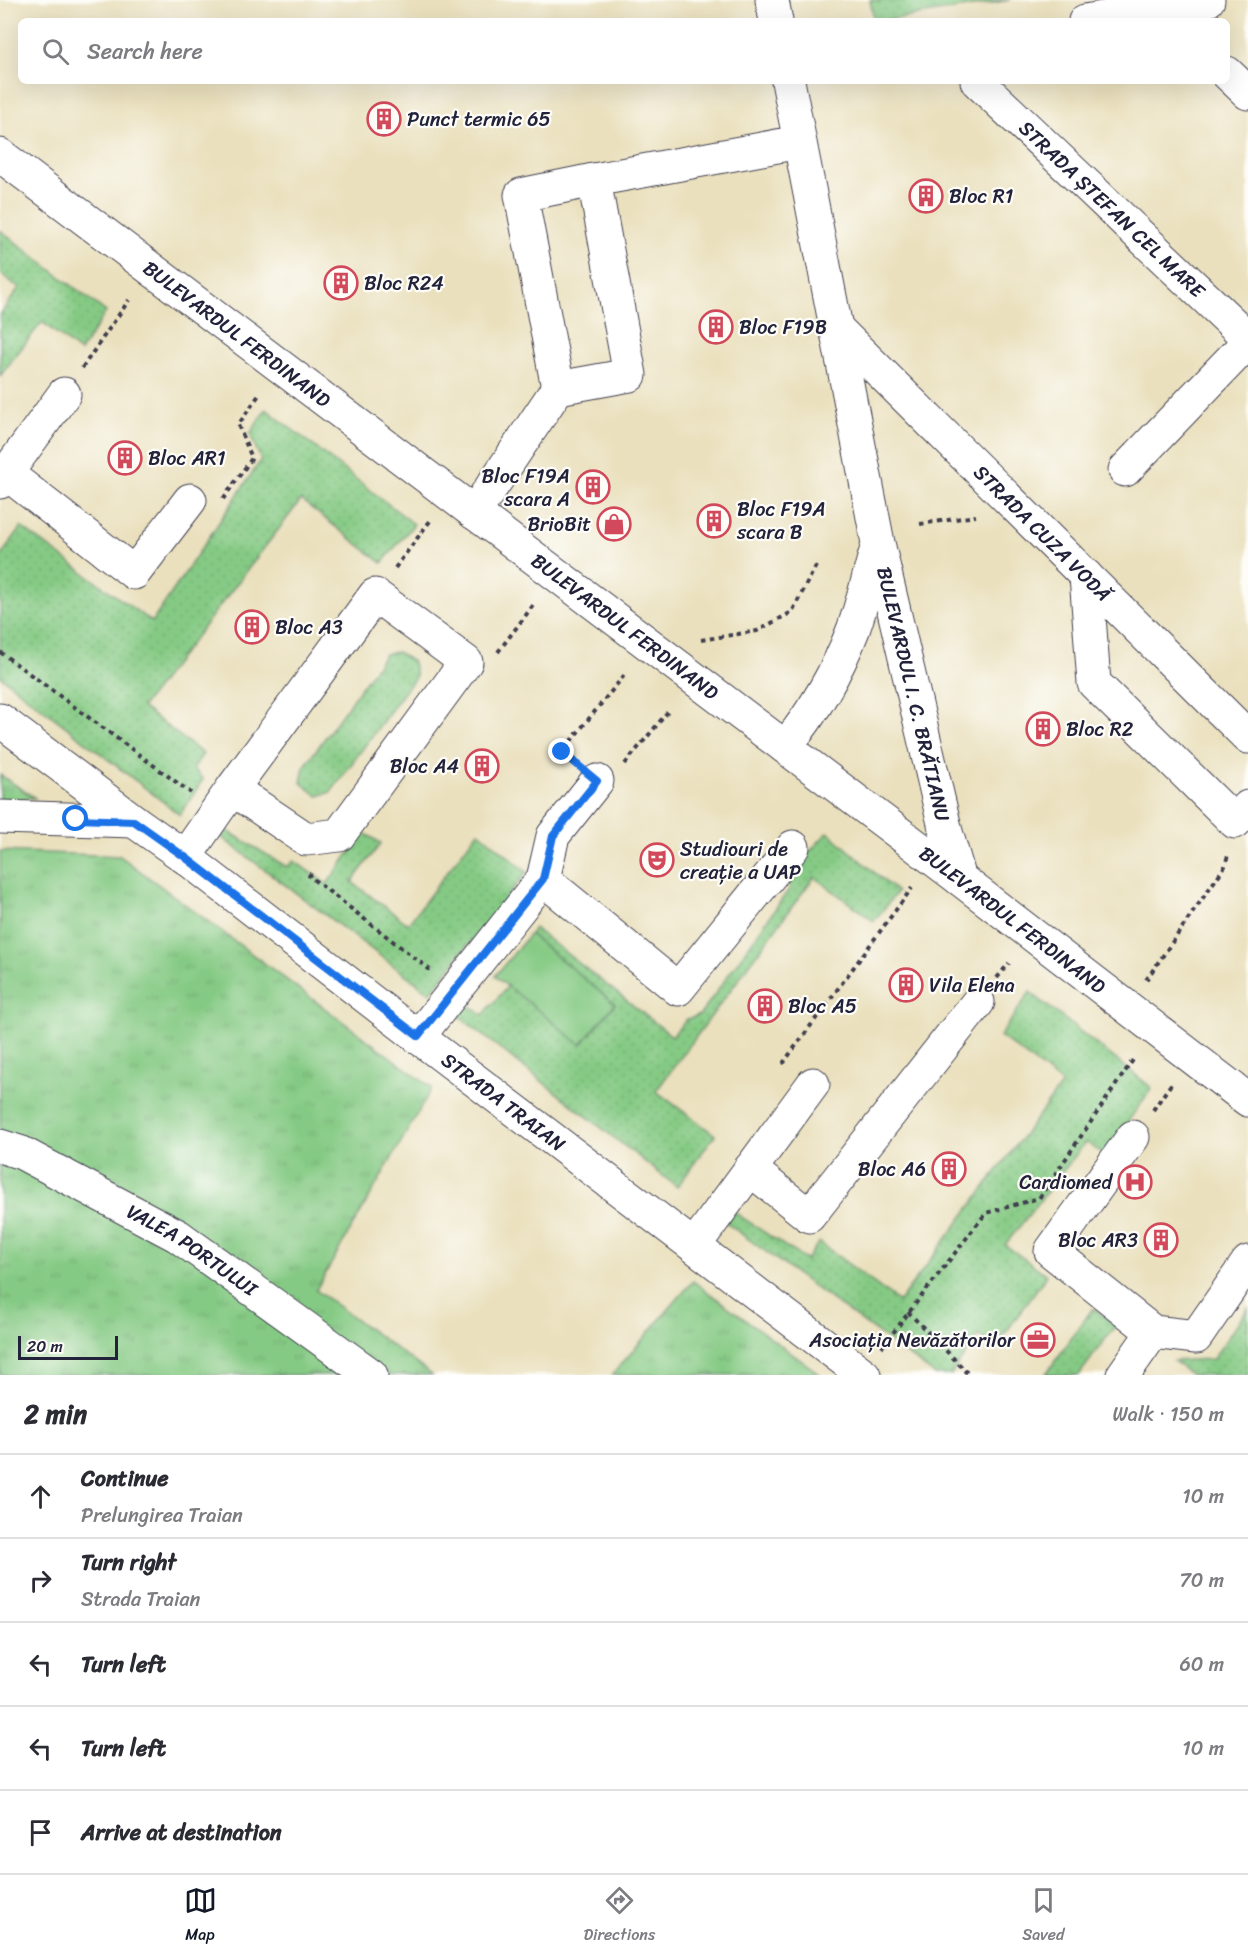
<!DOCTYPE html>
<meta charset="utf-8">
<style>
body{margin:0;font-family:Sriracha,sans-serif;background:#f7f7f7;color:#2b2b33}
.scale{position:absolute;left:18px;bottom:15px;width:100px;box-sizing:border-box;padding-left:6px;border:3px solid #22223b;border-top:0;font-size:16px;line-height:21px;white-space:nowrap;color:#22223b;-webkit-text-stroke:4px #fdfcf7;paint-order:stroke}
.stop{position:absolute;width:18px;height:18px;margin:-14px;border:4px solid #1a73e8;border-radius:50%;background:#fff}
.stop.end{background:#1a73e8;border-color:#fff;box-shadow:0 2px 6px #0008}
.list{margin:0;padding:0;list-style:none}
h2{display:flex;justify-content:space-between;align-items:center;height:78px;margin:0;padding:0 24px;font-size:26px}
h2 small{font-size:20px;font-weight:400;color:#7c7c81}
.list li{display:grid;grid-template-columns:39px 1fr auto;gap:18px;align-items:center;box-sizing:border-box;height:84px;padding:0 24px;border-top:2px solid #e1e1e2}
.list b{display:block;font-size:22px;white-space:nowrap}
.list p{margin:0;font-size:20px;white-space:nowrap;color:#7c7c81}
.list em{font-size:20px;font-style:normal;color:#7c7c81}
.icon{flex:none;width:33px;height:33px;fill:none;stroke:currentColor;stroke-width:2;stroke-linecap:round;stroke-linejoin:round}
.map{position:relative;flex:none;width:1248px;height:1375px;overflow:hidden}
.search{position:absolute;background:#fff;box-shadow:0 6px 24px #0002;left:18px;right:18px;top:18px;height:66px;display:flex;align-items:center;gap:15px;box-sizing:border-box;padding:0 21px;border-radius:9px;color:#7c7c81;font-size:22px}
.sheet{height:498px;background:#fff}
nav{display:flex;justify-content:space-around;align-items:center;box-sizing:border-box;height:84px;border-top:2px solid #e1e1e2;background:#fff;font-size:16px;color:#7c7c81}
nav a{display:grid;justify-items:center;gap:3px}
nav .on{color:#111827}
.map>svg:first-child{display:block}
</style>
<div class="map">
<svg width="1248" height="1375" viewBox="0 0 1248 1375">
<defs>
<pattern id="grass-tufts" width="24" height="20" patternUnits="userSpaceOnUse" patternTransform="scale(1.5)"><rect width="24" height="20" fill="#85ca84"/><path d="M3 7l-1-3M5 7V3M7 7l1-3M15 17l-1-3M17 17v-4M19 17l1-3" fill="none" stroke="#73ad73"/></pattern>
<pattern id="garden-dots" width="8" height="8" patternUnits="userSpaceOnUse" patternTransform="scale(1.5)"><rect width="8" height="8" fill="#85ca84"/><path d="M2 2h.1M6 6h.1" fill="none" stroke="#73ad73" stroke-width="1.8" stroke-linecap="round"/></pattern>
</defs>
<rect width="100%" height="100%" fill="#fdfcf7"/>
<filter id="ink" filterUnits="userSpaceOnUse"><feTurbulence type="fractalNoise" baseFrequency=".0167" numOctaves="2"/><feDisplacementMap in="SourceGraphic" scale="12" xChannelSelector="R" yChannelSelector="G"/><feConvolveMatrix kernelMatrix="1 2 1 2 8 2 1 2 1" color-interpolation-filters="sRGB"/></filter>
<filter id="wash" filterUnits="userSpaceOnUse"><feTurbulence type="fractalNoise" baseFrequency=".008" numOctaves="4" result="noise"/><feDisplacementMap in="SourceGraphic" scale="24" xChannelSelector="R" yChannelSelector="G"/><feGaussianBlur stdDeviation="1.35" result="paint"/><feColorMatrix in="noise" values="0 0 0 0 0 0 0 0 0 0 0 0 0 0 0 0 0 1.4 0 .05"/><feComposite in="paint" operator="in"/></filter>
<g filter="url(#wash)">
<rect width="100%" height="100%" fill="#eae0bd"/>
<g fill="url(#grass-tufts)" stroke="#547660" stroke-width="1.5">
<polygon points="0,775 35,798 0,800"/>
<polygon points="0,851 120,856 432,1088 316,1290 432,1375 0,1375"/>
<polygon points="693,1281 821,1375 612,1375"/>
</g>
<polygon fill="#85ca84" stroke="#547660" stroke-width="1.5" points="530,934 615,1004 580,1046 495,976"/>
<g fill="url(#garden-dots)" stroke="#547660" stroke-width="1.5">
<polygon points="870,0 1010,0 882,21 874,21"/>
<polygon points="0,230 106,312 80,352 42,322 0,376 0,315 19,288 0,273"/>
<polygon points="266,409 414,524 382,563 301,500 142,707 203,754 193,769 203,779 180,815 0,676 0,557 21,527 152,622 261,460 250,434"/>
<polygon points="397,652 413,662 416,676 331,792 318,796 301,783 304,767 385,654"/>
<polygon points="226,830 287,867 294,861 327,884 364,833 381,843 352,882 408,924 478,831 527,872 430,993 221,837"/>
<polygon points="828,832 897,892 874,921 814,877 656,1091 715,1135 677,1187 452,1011 462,1000 483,1015 508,986 581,1045 615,1004 530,934 534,928 672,1036 687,1019 700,1015 790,888 786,876"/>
<polygon points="1030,992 1152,1088 1104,1155 1086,1142 1005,1245 1047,1275 994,1349 979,1335 951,1375 935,1375 725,1222 734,1212 806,1260 819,1242 899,1302 1062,1084 1000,1036"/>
<polygon points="1093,1308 1116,1325 1079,1375 1045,1375"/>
<polygon points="1248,1308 1248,1375 1191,1375 1174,1361 1213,1359"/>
</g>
</g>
<g filter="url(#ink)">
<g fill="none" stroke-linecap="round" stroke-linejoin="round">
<defs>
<g id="minor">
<polyline points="1085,21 1208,0"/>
<polyline points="1227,73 1248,93"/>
<path id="s1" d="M977,81L1248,338"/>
<path id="s2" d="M836,328L1248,737"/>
<polyline points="558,388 630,375 594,180 799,142"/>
<polyline points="1125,470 1248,342"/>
<polyline points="6,473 134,573 190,500"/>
<polyline points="0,482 64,394"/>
<polyline points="474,513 558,388 521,195 594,180"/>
<polyline points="1086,576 1094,683 1235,822 1248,807"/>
<path id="s3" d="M0,720L134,821L185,857L418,1037L864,1375"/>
<polyline points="0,817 134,821"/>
<polyline points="185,857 232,789 375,595 466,662 339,835 306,839 232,789"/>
<polyline points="543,879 553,836 597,781"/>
<polyline points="418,1037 543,879 678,989 793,847"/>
<polyline points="1133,1137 1051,1251 1153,1332 1196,1337 1248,1262"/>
<path id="s4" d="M0,1146L22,1153L178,1236L371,1375"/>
<polyline points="750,1169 809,1216 978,1002"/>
<polyline points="694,1246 813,1084"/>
<polyline points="1123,1375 1153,1332"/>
</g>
<g id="major">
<polyline points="772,0 776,21"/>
<path id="s5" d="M788,81L878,543L946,832L960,879"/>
<path id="s6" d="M0,155L960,879L1248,1100"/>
<path d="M785,747C813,713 837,672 853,630C863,603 869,573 878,545"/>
</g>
</defs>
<use href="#minor" stroke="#403e4e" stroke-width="35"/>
<use href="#major" stroke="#403e4e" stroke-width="35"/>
<g stroke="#403e4e" stroke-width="4" stroke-dasharray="4.5 4.5" stroke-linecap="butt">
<polyline points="82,368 129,300"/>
<polyline points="223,499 252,458 238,425 259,395"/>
<polyline points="920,524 976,516"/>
<polyline points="395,568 430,521"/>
<polyline points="701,640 757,631 792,612 818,562"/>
<polyline points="0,652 191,793"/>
<polyline points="498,652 535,603"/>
<polyline points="573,760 562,752 626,673"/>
<polyline points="625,764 670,709"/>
<polyline points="311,873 309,876 430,970"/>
<polyline points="997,978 1009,963"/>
<polyline points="1146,980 1225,866 1228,855"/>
<polyline points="785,1064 784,1062 912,888"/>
<polyline points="1153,1110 1171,1084"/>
<polyline points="908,1312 966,1371 963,1375"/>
<polyline points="882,1347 986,1213 1039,1198 1135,1057"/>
</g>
<use href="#minor" stroke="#fff" stroke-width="33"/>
<use href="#major" stroke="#fff" stroke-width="33"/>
</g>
</g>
<g fill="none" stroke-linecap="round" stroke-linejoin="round" filter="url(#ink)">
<polyline stroke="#1a73e8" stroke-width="8" points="76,819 134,821 185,857 418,1036 543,879 553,836 597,781 562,752"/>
</g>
<defs>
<symbol id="building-ring" viewBox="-11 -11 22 22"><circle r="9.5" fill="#fdfcf7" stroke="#d1495b" stroke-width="1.5"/><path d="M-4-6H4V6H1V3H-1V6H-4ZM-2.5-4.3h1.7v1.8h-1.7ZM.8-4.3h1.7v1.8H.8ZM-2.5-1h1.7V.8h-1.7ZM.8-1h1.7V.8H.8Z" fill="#d1495b"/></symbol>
<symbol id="shop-ring" viewBox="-11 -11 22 22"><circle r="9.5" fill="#fdfcf7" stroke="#d1495b" stroke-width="1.5"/><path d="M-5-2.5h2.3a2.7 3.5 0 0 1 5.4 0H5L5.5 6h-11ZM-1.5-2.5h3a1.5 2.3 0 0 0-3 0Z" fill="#d1495b"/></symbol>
<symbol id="theatre-ring" viewBox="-11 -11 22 22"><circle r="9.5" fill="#fdfcf7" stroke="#d1495b" stroke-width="1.5"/><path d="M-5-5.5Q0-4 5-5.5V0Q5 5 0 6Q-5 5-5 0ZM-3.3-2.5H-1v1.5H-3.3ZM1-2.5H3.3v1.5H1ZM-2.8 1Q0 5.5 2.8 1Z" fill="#d1495b"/></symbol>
<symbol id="hospital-ring" viewBox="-11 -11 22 22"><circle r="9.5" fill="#fdfcf7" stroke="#d1495b" stroke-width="1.5"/><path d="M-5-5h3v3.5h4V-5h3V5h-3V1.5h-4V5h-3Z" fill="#d1495b"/></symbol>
<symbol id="office-ring" viewBox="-11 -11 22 22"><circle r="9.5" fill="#fdfcf7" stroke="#d1495b" stroke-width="1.5"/><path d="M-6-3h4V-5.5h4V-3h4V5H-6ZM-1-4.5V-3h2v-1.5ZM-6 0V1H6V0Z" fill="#d1495b"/></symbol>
</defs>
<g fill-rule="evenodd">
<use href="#building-ring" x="365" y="100" width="38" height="38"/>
<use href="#building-ring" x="907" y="177" width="38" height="38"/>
<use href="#building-ring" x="322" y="264" width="38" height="38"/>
<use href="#building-ring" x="697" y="308" width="38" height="38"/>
<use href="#building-ring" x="106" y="439" width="38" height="38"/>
<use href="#building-ring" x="574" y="468" width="38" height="38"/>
<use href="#building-ring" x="695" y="502" width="38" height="38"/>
<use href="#shop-ring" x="595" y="505" width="38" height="38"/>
<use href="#building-ring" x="233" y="608" width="38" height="38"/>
<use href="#building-ring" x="1024" y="710" width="38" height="38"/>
<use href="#building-ring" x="463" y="747" width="38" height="38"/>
<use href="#theatre-ring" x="638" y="841" width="38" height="38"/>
<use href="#building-ring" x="887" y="966" width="38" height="38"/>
<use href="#building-ring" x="746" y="987" width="38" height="38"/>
<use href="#building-ring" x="930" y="1150" width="38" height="38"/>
<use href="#hospital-ring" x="1116" y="1163" width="38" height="38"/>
<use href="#building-ring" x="1142" y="1221" width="38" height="38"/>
<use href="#office-ring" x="1019" y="1321" width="38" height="38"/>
</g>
<g text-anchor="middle" stroke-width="4.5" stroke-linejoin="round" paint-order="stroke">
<g font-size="20" fill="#22223b" stroke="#fdfcf7" text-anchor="start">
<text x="407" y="126">Punct termic 65</text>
<text x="949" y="203">Bloc R1</text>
<text x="364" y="290">Bloc R24</text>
<text x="739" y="334">Bloc F19B</text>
<text x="148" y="465">Bloc AR1</text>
<text x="570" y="483" text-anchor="end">Bloc F19A<tspan x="570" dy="23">scara A</tspan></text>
<text x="737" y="516">Bloc F19A<tspan x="737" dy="23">scara B</tspan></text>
<text x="591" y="531" text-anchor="end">BrioBit</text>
<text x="275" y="634">Bloc A3</text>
<text x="1066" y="736">Bloc R2</text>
<text x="459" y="773" text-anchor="end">Bloc A4</text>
<text x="680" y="856">Studiouri de<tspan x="680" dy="23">creație a UAP</tspan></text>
<text x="929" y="992">Vila Elena</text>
<text x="788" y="1013">Bloc A5</text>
<text x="926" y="1176" text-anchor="end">Bloc A6</text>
<text x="1112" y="1189" text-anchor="end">Cardiomed</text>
<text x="1138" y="1247" text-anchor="end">Bloc AR3</text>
<text x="1015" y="1347" text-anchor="end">Asociația Nevăzătorilor</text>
</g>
<g font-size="20" fill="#22223b" stroke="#fdfcf7">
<text dy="7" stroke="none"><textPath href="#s1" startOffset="186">STRADA ȘTEFAN CEL MARE</textPath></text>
<text dy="7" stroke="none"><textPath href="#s6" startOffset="297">BULEVARDUL FERDINAND</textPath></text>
<text dy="7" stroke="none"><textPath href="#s2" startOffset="291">STRADA CUZA VODĂ</textPath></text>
<text dy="7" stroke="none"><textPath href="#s6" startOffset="783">BULEVARDUL FERDINAND</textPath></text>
<text dy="7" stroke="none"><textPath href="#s5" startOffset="626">BULEVARDUL I. C. BRĂTIANU</textPath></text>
<text dy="7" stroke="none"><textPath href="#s6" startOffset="1269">BULEVARDUL FERDINAND</textPath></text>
<text dy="7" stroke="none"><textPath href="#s3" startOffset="632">STRADA TRAIAN</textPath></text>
<text dy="7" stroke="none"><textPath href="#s4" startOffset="219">VALEA PORTULUI</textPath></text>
</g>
</g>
</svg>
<div class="scale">20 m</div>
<div class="stop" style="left:76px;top:819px"></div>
<div class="stop end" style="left:562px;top:752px"></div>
<div class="search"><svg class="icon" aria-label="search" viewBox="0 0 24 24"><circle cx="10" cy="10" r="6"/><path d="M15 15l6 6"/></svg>Search here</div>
</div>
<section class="sheet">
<h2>2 min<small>Walk · 150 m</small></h2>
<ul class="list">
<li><svg class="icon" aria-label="ahead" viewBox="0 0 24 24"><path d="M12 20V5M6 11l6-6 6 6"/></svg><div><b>Continue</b><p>Prelungirea Traian</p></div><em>10 m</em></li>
<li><svg class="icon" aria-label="right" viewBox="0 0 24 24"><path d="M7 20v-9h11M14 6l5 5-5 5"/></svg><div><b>Turn right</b><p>Strada Traian</p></div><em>70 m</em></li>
<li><svg class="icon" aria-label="left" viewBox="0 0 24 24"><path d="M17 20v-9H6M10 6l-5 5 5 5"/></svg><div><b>Turn left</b></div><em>60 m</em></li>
<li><svg class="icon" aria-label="left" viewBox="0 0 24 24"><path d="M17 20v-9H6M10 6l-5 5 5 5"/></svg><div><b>Turn left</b></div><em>10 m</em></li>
<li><svg class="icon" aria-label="arrive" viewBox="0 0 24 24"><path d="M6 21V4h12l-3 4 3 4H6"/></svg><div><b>Arrive at destination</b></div></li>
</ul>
</section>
<nav>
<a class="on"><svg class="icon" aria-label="map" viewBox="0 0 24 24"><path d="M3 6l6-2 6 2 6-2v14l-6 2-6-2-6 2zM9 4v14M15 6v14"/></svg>Map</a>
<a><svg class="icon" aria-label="directions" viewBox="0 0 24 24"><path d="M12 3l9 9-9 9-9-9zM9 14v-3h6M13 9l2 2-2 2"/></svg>Directions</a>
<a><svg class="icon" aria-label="saved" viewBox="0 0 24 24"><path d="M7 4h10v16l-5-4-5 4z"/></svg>Saved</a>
</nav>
